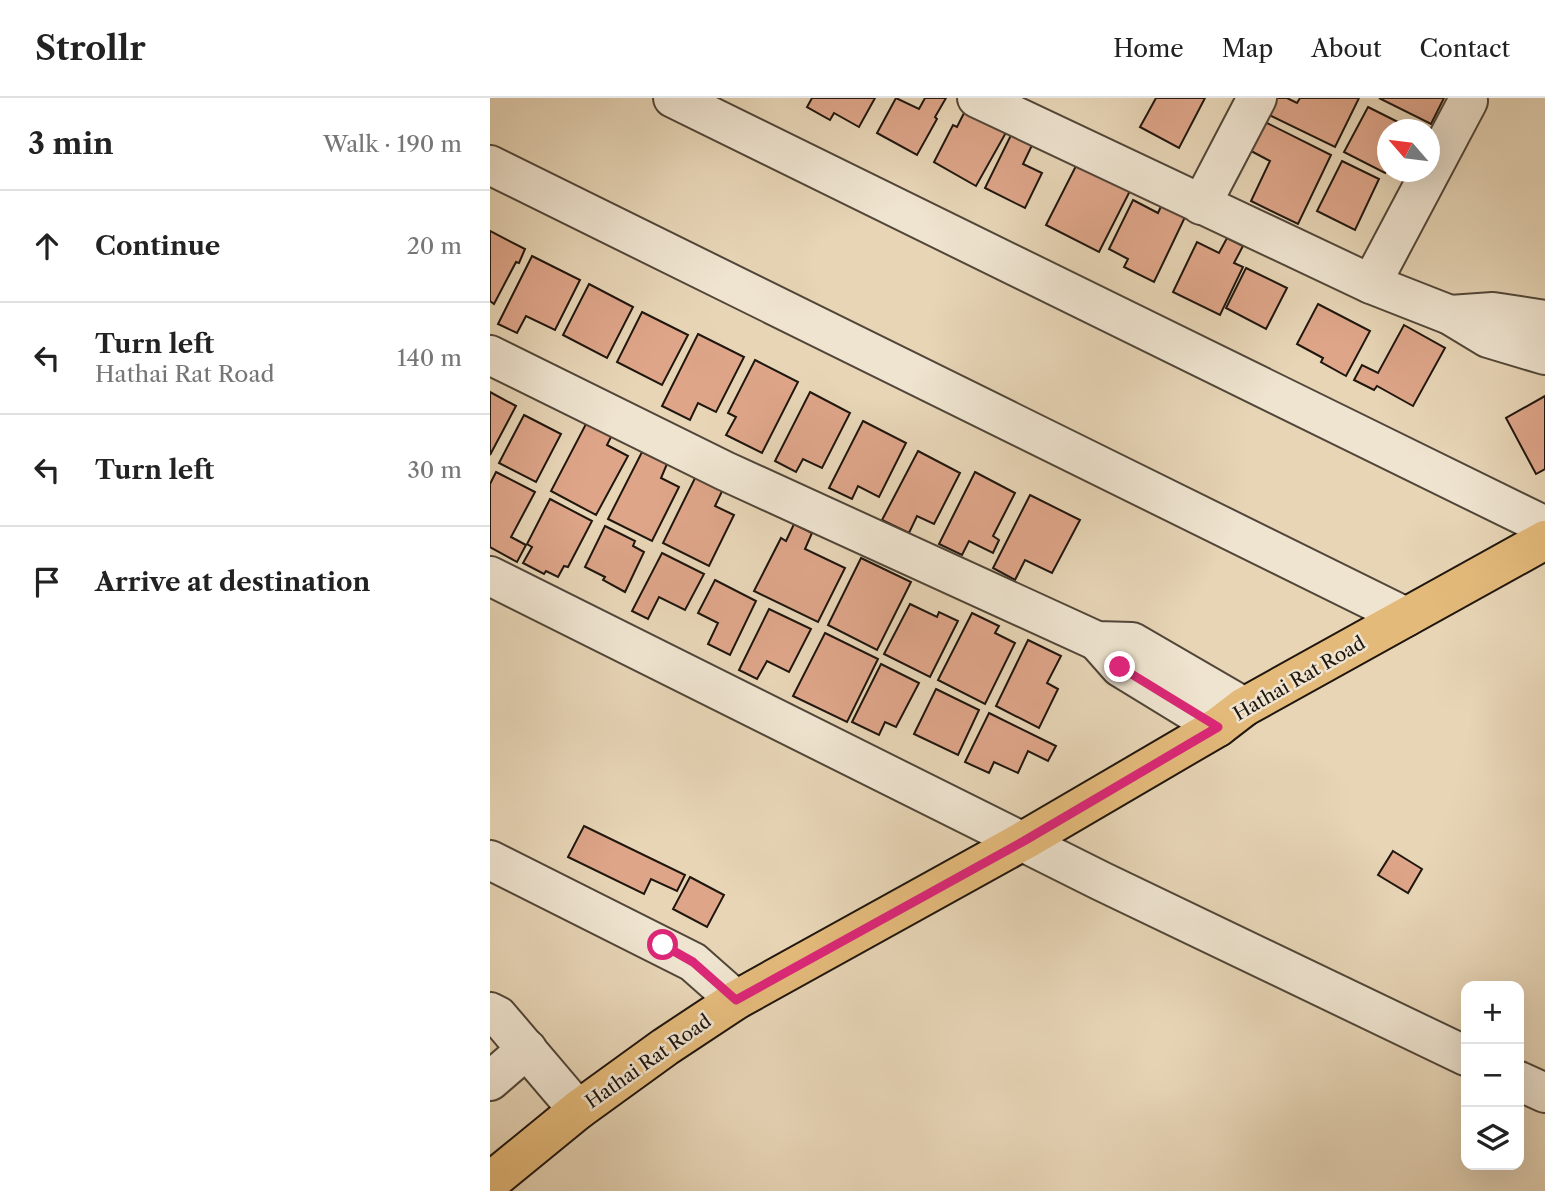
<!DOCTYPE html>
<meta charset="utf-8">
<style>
body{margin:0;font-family:"Libre Caslon Text",serif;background:#f6f6f6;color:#222}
.controls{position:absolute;right:21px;bottom:21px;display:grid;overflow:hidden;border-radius:14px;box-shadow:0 7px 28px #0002}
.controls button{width:63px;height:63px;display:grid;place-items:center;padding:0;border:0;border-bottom:2px solid #e0e0e0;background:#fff;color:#222;font:35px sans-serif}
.compass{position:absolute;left:887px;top:21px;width:63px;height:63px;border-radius:50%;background:#fff;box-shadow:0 7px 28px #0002;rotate:298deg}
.stop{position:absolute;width:21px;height:21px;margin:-16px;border:5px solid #db2777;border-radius:50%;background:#fff}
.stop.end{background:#db2777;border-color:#fff;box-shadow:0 2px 7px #0008}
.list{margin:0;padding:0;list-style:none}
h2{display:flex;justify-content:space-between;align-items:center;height:91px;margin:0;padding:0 28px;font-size:30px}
h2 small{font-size:23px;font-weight:400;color:#767676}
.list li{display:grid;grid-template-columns:46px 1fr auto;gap:21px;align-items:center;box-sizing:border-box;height:112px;padding:0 28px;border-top:2px solid #e0e0e0}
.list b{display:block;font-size:26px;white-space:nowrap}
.list p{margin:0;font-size:23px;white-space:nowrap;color:#767676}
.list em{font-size:23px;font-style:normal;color:#767676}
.icon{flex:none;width:38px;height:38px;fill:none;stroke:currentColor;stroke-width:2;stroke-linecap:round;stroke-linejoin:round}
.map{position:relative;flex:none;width:1055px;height:1093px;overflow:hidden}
header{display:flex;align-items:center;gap:42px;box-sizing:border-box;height:98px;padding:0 35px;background:#fff;border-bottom:2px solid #e0e0e0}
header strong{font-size:33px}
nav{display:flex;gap:38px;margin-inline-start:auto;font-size:24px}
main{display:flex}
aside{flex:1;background:#fff}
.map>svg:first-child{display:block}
</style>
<header>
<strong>Strollr</strong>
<nav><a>Home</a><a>Map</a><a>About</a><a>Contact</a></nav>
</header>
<main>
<aside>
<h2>3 min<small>Walk · 190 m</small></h2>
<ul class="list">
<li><svg class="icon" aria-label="ahead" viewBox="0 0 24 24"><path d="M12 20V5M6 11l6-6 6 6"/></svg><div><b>Continue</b></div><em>20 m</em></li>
<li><svg class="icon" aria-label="left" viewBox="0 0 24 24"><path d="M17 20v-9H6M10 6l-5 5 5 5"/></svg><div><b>Turn left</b><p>Hathai Rat Road</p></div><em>140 m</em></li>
<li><svg class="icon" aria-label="left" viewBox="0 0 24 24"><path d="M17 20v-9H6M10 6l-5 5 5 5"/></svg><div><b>Turn left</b></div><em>30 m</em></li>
<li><svg class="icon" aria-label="arrive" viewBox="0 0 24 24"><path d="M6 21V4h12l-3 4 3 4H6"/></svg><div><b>Arrive at destination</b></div></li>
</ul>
</aside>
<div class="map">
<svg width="1055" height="1093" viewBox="0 0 1055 1093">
<rect width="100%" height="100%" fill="#e7d5b6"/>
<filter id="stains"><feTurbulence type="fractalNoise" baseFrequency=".00286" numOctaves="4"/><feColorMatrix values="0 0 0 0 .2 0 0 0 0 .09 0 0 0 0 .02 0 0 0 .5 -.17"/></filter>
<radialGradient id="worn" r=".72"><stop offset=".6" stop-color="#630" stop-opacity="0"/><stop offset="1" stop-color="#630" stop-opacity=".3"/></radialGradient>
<g fill="#dea589" stroke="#1f160e" stroke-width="2">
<polygon points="322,0 385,0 369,29 344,15 340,22 317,9"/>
<polygon points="406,0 429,11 435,0 456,0 445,19 447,21 427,57 387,35"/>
<polygon points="666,0 715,0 689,50 650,29"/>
<polygon points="787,0 797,0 807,5 810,0 869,0 845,49 779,17"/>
<polygon points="889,0 954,0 941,26"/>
<polygon points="477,9 518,31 486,88 444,64 463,27 467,29"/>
<polygon points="878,9 912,26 909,32 898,32 898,70 895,75 854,54"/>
<polygon points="775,24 841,57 808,126 761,103 780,63 761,53"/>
<polygon points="523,33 544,43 533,66 552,75 535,110 495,90"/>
<polygon points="589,62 642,89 609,154 556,127"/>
<polygon points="852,63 889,81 865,132 827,113"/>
<polygon points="643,102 668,115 672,106 696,117 664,184 634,169 638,161 619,151"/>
<polygon points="0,133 35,151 29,165 26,164 4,206 0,203"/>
<polygon points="737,140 753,148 744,165 753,169 730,217 683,194 707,144 729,155"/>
<polygon points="42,158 90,182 65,232 36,218 27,235 8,226"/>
<polygon points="756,170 797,190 776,231 736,210"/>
<polygon points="99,186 143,209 117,260 73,237"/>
<polygon points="828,206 880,233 856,278 831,264 833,260 807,246"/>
<polygon points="152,214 198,237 172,287 127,264"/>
<polygon points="914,227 955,250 923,308 887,288 884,292 864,282 872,267 888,275"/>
<polygon points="208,236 254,259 226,314 208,305 200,322 172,308"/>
<polygon points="265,262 308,284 272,355 236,337 246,319 238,315"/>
<polygon points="0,294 26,308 0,357"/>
<polygon points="320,294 360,315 332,370 313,361 306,374 285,363"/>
<polygon points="1055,298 1055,371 1046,376 1016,320"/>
<polygon points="34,317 71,336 46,384 9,365"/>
<polygon points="373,323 416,345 389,399 368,388 362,401 339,390"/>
<polygon points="97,324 122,337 117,347 138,358 106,417 61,393"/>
<polygon points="428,353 470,375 444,426 427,418 419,435 392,422"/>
<polygon points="152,354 177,366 171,380 189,389 162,443 118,421"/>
<polygon points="6,374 45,394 21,439 36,447 27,464 0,449 0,386"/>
<polygon points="208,374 235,387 225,408 244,417 219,468 173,445"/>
<polygon points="485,374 525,395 503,438 509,442 503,455 479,443 472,457 449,446"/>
<polygon points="540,397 590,422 562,475 535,462 525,482 503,470"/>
<polygon points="60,401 102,423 78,469 74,468 68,479 56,473 54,476 33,465 42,449 37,446"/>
<polygon points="304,426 322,435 315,451 355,470 328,524 264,493 291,440 296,443"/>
<polygon points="115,428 145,443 143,448 154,454 135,494 113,482 115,479 95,469"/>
<polygon points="172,455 214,476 195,512 169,499 158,521 142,513"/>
<polygon points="371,460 421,484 387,552 338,527"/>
<polygon points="225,482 266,503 240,557 218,546 228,525 208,515"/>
<polygon points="420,506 447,519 449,514 468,523 440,579 394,556"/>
<polygon points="279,511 321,531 299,574 277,563 267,581 249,572"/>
<polygon points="482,515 509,528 505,535 525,545 495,606 448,582"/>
<polygon points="335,535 388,561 357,624 303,598"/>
<polygon points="538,542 571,558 557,585 568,591 549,630 506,608"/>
<polygon points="391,566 429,585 406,629 395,624 389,637 362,624"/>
<polygon points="446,591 489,612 468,657 424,636"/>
<polygon points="499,615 566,648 558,663 538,653 528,675 504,664 499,675 475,664"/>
<polygon points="94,728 195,777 187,793 161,781 154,796 78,759"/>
<polygon points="903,753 932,771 918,795 888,777"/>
<polygon points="200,779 234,797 217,829 183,811"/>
</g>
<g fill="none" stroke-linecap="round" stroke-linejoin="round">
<defs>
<g id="minor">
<polyline points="183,0 1055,428"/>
<polyline points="487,0 881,186 960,217 998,240 1055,257"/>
<polyline points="0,67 916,519"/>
<polyline points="711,107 767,0"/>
<polyline points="881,186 978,3"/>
<polyline points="960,217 1003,214 1055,222"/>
<polyline points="0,257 235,373 607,543 642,544 754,609"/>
<polyline points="0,478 611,783 976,958"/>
<polyline points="607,543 630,569 728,629"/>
<polyline points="0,762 203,864 246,902"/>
<polyline points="0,914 8,918 88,1012"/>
<polyline points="0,983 37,951"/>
<polyline points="1029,983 1055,995"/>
</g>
<polyline id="major" points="0,1084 88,1012 175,949 246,902 533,743 728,629 754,609 1055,442"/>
</defs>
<use href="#minor" stroke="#514638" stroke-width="42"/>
<use href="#major" stroke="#1f160e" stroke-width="42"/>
<use href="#minor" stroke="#efe4d0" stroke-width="38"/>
<use href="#major" stroke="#e4ba7b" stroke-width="38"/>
</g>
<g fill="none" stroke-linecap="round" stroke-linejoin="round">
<polyline stroke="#db2777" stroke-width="9" points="173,847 203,864 246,902 534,743 728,629 630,569"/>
</g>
<g text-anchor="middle" stroke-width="5" stroke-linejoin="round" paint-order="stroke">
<g font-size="19" fill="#1f160e" stroke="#efe4d0">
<text transform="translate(809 580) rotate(-30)" y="7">Hathai Rat Road</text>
<text transform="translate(158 963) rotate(-35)" y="7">Hathai Rat Road</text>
</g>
</g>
<rect width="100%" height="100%" filter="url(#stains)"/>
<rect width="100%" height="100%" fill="url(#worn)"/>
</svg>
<div class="controls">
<button>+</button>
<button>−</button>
<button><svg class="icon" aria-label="layers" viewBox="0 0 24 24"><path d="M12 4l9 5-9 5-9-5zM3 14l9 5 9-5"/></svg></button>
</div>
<svg class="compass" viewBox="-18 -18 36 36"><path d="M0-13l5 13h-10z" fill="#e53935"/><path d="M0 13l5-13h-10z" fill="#767676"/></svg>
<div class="stop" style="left:173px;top:847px"></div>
<div class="stop end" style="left:630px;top:569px"></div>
</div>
</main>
